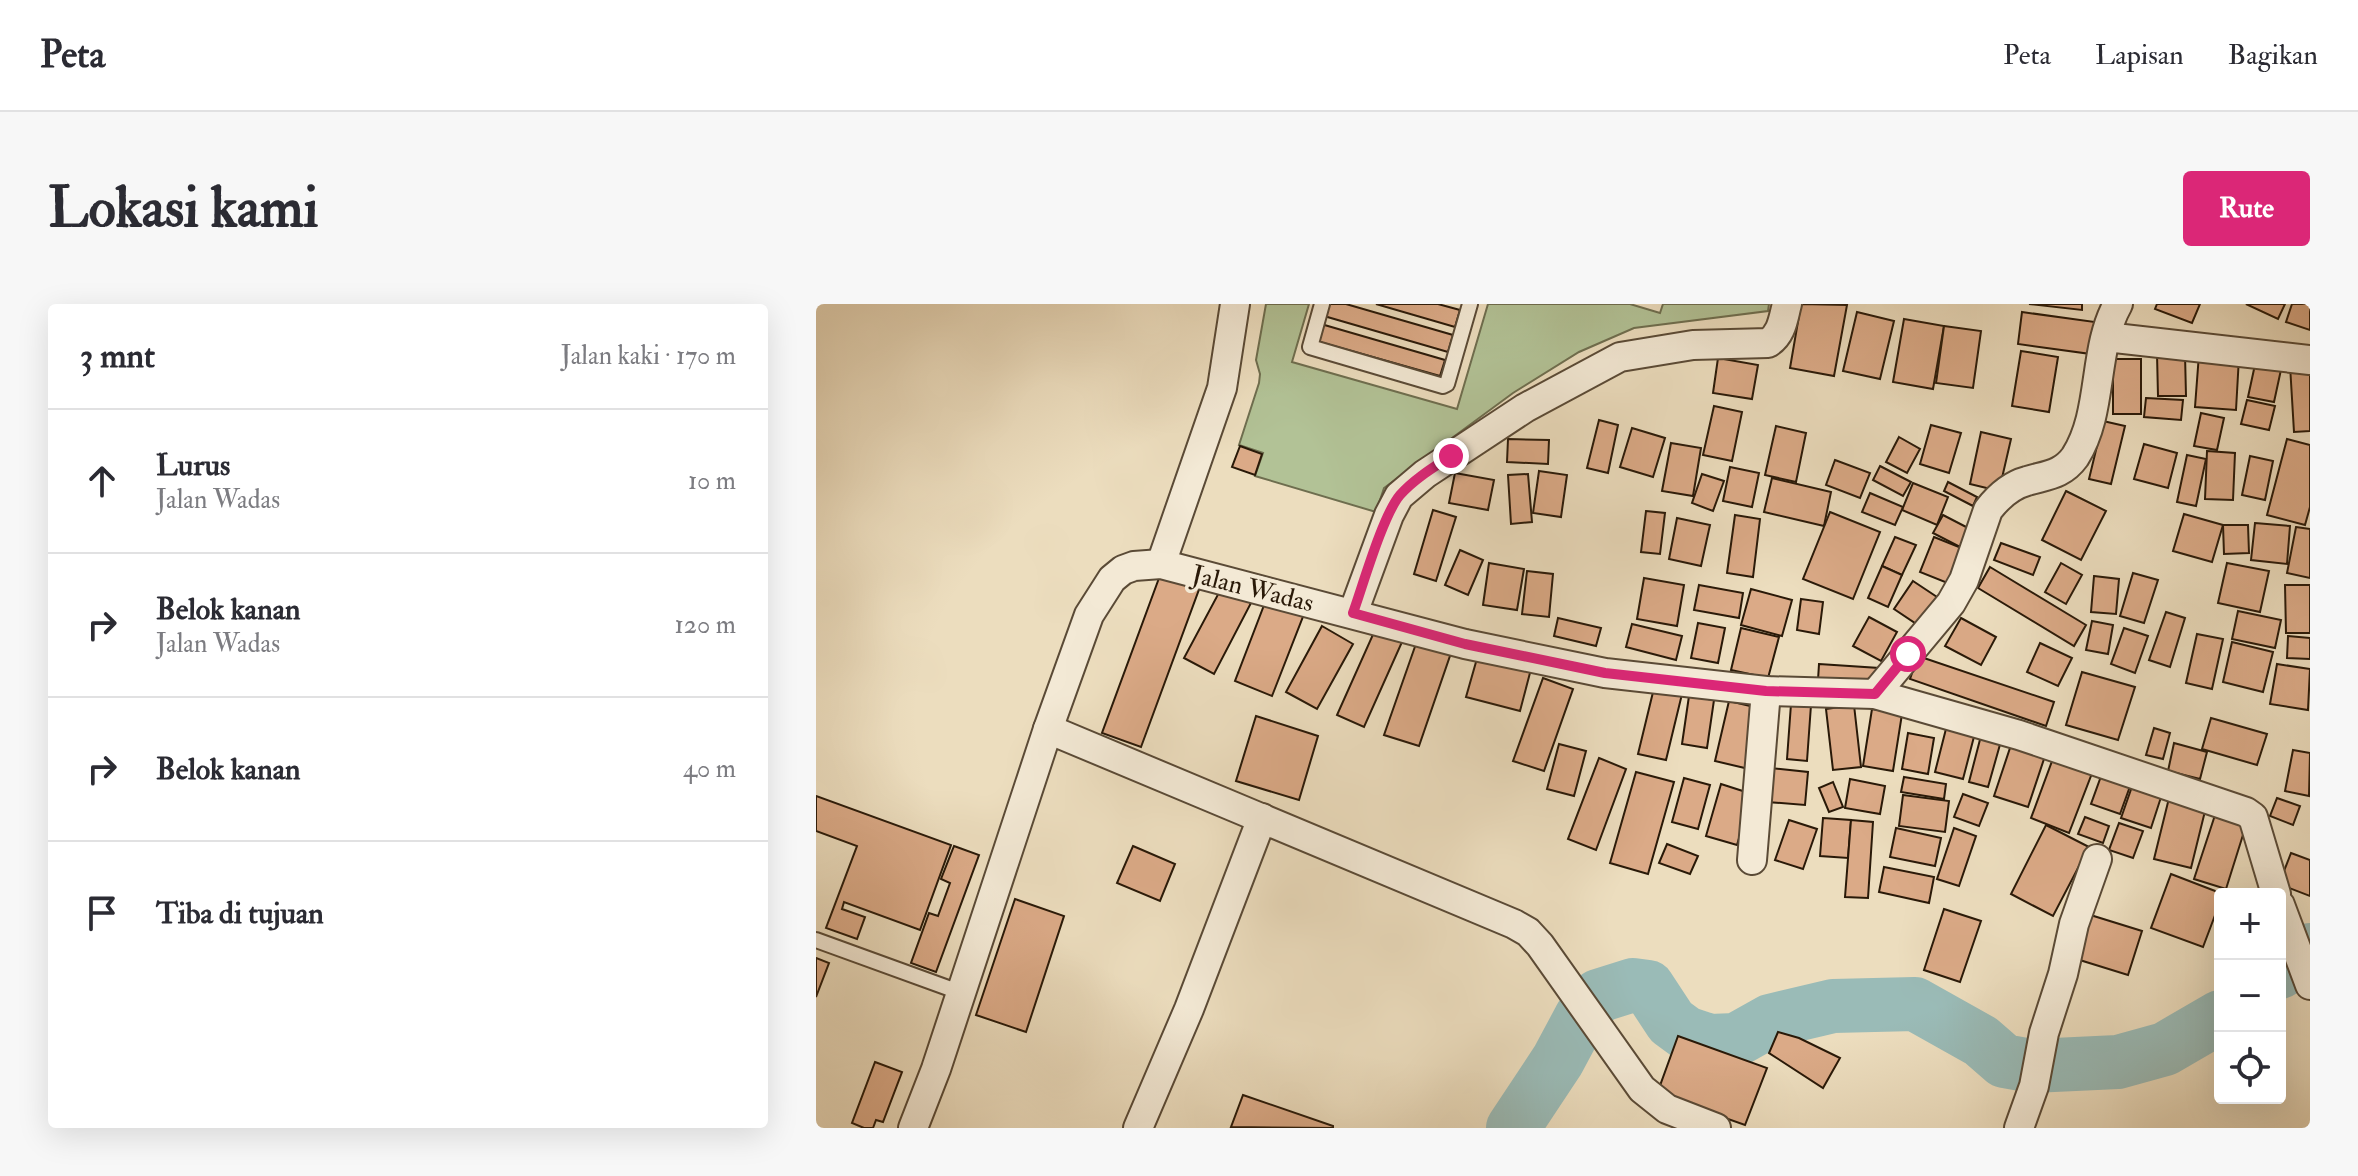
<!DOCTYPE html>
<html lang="id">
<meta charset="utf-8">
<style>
body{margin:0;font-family:"IM FELL Double Pica",serif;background:#f7f7f7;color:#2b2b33}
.controls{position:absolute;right:24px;bottom:24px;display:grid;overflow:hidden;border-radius:8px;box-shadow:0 8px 32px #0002}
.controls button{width:72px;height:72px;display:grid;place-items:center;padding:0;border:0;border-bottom:2px solid #e1e1e2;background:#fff;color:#2b2b33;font:40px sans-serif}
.stop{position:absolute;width:24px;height:24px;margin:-18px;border:6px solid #db2777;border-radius:50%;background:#fff}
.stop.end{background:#db2777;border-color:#fff;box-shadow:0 2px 8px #0008}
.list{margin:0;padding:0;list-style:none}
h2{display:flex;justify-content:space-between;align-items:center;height:104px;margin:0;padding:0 32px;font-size:34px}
h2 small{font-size:26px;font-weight:400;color:#7c7c81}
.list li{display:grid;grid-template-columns:52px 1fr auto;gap:24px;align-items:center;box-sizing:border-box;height:144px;padding:0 32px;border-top:2px solid #e1e1e2}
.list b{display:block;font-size:30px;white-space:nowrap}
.list p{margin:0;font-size:26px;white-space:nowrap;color:#7c7c81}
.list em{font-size:26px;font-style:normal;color:#7c7c81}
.icon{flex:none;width:44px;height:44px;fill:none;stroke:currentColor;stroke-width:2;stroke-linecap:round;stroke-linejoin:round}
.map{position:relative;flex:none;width:1494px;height:824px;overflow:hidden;border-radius:8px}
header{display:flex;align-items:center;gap:48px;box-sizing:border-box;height:112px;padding:0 40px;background:#fff;border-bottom:2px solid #e1e1e2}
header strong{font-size:38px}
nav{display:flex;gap:44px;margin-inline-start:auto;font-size:28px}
.intro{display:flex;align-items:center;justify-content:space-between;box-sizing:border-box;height:192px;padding:0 48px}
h1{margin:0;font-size:56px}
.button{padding:20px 36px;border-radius:8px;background:#db2777;color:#fff;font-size:28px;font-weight:700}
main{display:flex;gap:48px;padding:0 48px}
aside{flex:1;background:#fff;border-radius:8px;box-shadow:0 8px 32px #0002}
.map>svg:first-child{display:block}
</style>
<header>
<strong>Peta</strong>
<nav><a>Peta</a><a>Lapisan</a><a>Bagikan</a></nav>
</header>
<div class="intro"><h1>Lokasi kami</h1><a class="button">Rute</a></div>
<main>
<aside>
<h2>3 mnt<small>Jalan kaki · 170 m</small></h2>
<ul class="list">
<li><svg class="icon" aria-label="ahead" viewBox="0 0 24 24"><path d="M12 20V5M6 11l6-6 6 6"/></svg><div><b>Lurus</b><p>Jalan Wadas</p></div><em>10 m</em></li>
<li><svg class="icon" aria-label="right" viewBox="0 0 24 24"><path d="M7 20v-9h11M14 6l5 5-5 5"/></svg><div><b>Belok kanan</b><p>Jalan Wadas</p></div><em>120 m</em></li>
<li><svg class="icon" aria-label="right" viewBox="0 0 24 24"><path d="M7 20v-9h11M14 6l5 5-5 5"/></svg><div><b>Belok kanan</b></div><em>40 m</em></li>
<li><svg class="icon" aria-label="arrive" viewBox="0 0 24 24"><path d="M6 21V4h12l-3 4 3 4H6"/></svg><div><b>Tiba di tujuan</b></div></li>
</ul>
</aside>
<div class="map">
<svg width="1494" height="824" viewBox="0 0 1494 824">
<rect width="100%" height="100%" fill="#ecddbe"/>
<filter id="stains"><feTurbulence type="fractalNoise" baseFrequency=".0025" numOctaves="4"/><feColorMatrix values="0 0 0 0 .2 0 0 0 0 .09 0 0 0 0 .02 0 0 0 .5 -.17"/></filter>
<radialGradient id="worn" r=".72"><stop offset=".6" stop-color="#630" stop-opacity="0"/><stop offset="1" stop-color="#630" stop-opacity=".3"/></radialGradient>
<polygon fill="#b2c296" stroke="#6e6e4f" stroke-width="2" points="450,0 493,0 476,58 641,105 672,0 814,0 844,9 847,0 953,0 952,7 818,24 763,48 697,89 568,184 560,208 439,172 447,149 423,141 443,79 444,70 440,56"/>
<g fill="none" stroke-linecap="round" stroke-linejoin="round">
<g stroke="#9abbb7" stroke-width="54">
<polyline points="1464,668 1494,646"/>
<polyline points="697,824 742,756 765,713 782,692 817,681 832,683 855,718 870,729 894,737 920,736 954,717 1017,702 1099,700 1165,737 1188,757 1216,762 1302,758 1349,745 1404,713"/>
</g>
</g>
<g fill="#dbaa87" stroke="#291908" stroke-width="2">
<polygon points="511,0 530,0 637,31 632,48 508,12"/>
<polygon points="560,0 622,0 644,6 639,23"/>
<polygon points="985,0 1031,1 1018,72 974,64"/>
<polygon points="1213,0 1266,0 1266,6"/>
<polygon points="1341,0 1384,0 1376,19 1339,5"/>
<polygon points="1430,0 1469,0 1462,15"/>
<polygon points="1476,0 1494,0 1494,26 1470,18"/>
<polygon points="1041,8 1078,17 1064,75 1027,67"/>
<polygon points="1206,8 1279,18 1275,50 1202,40"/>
<polygon points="1088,15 1128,22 1117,85 1077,78"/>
<polygon points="505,20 629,56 624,72 500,37"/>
<polygon points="1128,22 1165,27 1157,84 1120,79"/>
<polygon points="1205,47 1242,53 1233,108 1196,102"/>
<polygon points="1341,50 1369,50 1370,92 1342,92"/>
<polygon points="1383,50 1423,53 1420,106 1379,103"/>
<polygon points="902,54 942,61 936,95 897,89"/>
<rect x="1297" y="55" width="28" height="55"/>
<polygon points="1440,56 1466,61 1458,98 1432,93"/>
<polygon points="1494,60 1494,127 1478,128 1474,61"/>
<polygon points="1330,94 1367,96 1365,116 1328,113"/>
<polygon points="1431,96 1459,102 1453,126 1425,120"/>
<polygon points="898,102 926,108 916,157 887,151"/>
<polygon points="1385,109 1408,114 1401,146 1378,142"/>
<polygon points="783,116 802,121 792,169 771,164"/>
<polygon points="1287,117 1309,122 1295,180 1273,175"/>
<polygon points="1115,121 1145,129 1133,169 1104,160"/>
<polygon points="960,122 990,129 980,178 949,171"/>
<polygon points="816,124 849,134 837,173 804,163"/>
<polygon points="1165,128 1195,135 1183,187 1154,180"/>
<polygon points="1083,133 1104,145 1091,169 1070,158"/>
<polygon points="692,135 733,136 732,160 691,158"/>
<polygon points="1471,135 1494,141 1494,203 1489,221 1451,211"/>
<polygon points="855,139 885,144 877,192 846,187"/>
<polygon points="1328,140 1361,149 1352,184 1318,175"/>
<polygon points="424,142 446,150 439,171 416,163"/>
<polygon points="1391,147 1419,149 1417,196 1389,195"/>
<polygon points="1371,151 1390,155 1380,202 1361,198"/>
<polygon points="1434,152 1457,157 1449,196 1426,191"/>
<polygon points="1019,156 1054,169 1044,194 1010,181"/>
<polygon points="1064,162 1095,178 1087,192 1057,176"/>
<polygon points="914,163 943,169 936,203 907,197"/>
<polygon points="723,167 751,171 745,213 717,209"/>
<polygon points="639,169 678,176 672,206 633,199"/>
<polygon points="712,170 716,218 695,220 692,171"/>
<polygon points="886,170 908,177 897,207 876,199"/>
<polygon points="956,174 1015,188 1008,222 948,208"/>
<polygon points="1132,178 1161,193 1157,202 1128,187"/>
<polygon points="1097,179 1132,193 1121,221 1086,206"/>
<polygon points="1250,187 1290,207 1265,256 1226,236"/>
<polygon points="1054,189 1087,203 1079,221 1046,208"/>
<polygon points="617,206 640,213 620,277 598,270"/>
<polygon points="830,207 849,209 844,250 825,248"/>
<polygon points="1014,208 1064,228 1037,295 987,275"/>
<polygon points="1368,210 1407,221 1396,258 1357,247"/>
<polygon points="919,211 944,215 937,273 911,269"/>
<polygon points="1127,211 1156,226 1146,244 1117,229"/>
<polygon points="861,214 894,221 885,262 853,255"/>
<polygon points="1439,219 1474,222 1471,260 1435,256"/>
<polygon points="1407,221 1432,221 1433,249 1408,250"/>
<polygon points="1480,223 1494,225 1494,274 1471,269"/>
<polygon points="1079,233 1100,241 1086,271 1066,262"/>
<polygon points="1118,233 1153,247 1139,282 1104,268"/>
<polygon points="1185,239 1224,253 1217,271 1178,256"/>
<polygon points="644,246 667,256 652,291 629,281"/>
<polygon points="673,259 708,265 701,306 667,301"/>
<polygon points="1245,259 1266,271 1250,300 1229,288"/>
<polygon points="1411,259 1453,267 1444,308 1402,299"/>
<polygon points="1066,262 1086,271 1072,303 1052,294"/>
<polygon points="1174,263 1270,321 1258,342 1162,284"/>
<polygon points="346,266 385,280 325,443 286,429"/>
<polygon points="711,267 737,270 733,313 706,310"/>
<polygon points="1317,269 1342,276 1328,319 1304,312"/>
<polygon points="1278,272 1303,275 1300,310 1275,308"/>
<polygon points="828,274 868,281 861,322 821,315"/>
<polygon points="1097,277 1121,293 1102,321 1078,305"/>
<polygon points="883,281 927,289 923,314 878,306"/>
<polygon points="1469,281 1494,281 1494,329 1470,329"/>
<polygon points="406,283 435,299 398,370 368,354"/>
<polygon points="935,285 976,296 966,332 925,321"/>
<polygon points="985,295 1007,298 1003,330 981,326"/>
<polygon points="450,296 488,310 456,392 419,377"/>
<polygon points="1422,307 1465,316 1459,344 1416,335"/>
<polygon points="1350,308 1369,314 1354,363 1333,356"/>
<polygon points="1053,313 1081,328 1065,357 1037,342"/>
<polygon points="742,314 785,324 780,342 738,332"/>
<polygon points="1145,314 1180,333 1165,361 1129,342"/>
<polygon points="1276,317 1297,321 1292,350 1270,346"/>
<polygon points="882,319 909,324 902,359 875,354"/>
<polygon points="816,320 866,332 860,356 810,343"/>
<polygon points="506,322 537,340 501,405 470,388"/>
<polygon points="925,324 963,333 952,374 915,366"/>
<polygon points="1308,324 1332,332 1319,369 1295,360"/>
<polygon points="559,326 586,338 548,423 521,411"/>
<polygon points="1381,330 1407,335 1396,385 1370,379"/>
<polygon points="1472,332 1494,334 1494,355 1471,354"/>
<polygon points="602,334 636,346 603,442 568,431"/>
<polygon points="1416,338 1457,348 1447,388 1407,378"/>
<polygon points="1224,339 1256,354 1242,382 1211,368"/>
<polygon points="662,351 715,365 704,407 650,393"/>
<polygon points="1102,352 1238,398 1230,422 1094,375"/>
<polygon points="1003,360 1063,364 1062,379 1002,376"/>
<polygon points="1461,360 1494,365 1492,406 1454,400"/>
<polygon points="1266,368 1319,383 1302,436 1250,421"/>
<polygon points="727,374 757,385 728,467 697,457"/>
<polygon points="838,384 866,390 850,456 822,450"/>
<polygon points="873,392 898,396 891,444 866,440"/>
<polygon points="913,397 947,405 933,465 899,457"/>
<polygon points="975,400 995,401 991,457 971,455"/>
<polygon points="1038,401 1045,463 1017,466 1010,405"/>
<polygon points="1056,405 1086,410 1077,467 1047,462"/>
<polygon points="440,412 502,432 483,496 420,477"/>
<polygon points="1395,414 1451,430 1441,461 1386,445"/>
<polygon points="1132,417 1160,425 1147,475 1119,468"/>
<polygon points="1167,424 1187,430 1172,483 1153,478"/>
<polygon points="1338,424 1354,429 1347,455 1330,451"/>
<polygon points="1092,429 1118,434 1112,470 1086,465"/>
<polygon points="1197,435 1231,446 1212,503 1178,492"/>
<polygon points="1358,439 1391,448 1384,475 1352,467"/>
<polygon points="743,440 770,447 758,492 731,485"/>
<polygon points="1477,446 1494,449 1493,492 1469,487"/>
<polygon points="1239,449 1278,464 1253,529 1215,514"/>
<polygon points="783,454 810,465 780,546 752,535"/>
<polygon points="954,464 992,468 989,501 951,498"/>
<polygon points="1288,464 1317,474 1304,510 1275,500"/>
<polygon points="820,468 858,478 832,570 794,559"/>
<polygon points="1088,473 1130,480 1128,495 1085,488"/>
<polygon points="868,474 894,481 882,525 856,518"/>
<polygon points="1319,474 1348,484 1335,524 1305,514"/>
<polygon points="1034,475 1069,482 1064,510 1029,504"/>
<polygon points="1017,478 1027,503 1013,508 1003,484"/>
<polygon points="905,480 936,490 921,541 890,532"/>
<polygon points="1147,490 1172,499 1163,522 1138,513"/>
<polygon points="1354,490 1391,499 1375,564 1338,555"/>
<polygon points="1087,491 1133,497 1129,528 1083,522"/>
<polygon points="0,492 135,541 104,626 28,598 26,605 49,613 41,635 10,624 41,542 0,527"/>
<polygon points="1461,494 1484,502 1477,521 1454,512"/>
<polygon points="1401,505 1432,515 1410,585 1378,575"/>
<polygon points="1269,513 1293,522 1287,539 1262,530"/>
<polygon points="1007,514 1035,516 1032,554 1004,552"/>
<polygon points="973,516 1001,525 987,565 959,556"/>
<polygon points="1035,516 1057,518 1052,594 1029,593"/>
<polygon points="1303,519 1327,527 1317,554 1293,546"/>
<polygon points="1230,521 1273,543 1237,612 1195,590"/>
<polygon points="1080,524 1125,534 1119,562 1074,553"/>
<polygon points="1138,524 1160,532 1143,582 1121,575"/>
<polygon points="851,540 882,552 874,570 843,559"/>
<polygon points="138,542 163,551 120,668 95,659 113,609 122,612 134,579 125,575"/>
<polygon points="317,542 359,560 344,597 301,579"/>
<polygon points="1475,549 1494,556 1494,592 1463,580"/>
<polygon points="1068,563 1118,573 1113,599 1063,588"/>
<polygon points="1355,570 1407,590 1404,590 1404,598 1387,643 1335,624"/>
<polygon points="199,595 248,612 210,728 160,711"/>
<polygon points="1128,605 1165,617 1144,678 1108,666"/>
<polygon points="1268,609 1326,627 1312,671 1254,653"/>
<polygon points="0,654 13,659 0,693"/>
<polygon points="962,728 983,734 1024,754 1007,784 953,749"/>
<polygon points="862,732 951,764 929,821 841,790"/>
<polygon points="59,758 86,768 67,818 60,816 57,824 48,824 36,819"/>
<polygon points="427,791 517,822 517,824 415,823"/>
</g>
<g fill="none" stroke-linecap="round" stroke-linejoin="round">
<defs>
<g id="lane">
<polyline points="506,0 494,43 627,82 631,80 654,0"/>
<polyline points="0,636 146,689"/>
</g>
<g id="street">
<polyline points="1290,33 1494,56"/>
<polyline points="345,260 406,84 419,0"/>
<path d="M537,309L573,211L583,192L609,170L709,104L804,53L877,41L952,39C966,30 967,15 971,0"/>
<polyline points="1059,390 1203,431 1430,508 1437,513 1460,590"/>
<polyline points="232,425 698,620 712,628 724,641 826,785 851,805 900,824"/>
<polyline points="936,556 950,387"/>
<polyline points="1464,601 1494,681"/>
<path d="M97,824L120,765L232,425L273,311L296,275L307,266L318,262L345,260L649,340L789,369L950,387L1059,390L1135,299L1148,276L1172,206C1182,193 1196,181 1211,177C1231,171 1246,171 1259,153C1288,108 1276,46 1302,0"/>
<polyline points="322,824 373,705 446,514"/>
<polyline points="1203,824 1218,782 1228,729 1247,670 1258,620 1281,555"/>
</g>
</defs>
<use href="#lane" stroke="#5a4a36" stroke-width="18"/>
<use href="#street" stroke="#5a4a36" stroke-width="32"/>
<use href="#lane" stroke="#f3e9d5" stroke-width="14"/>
<use href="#street" stroke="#f3e9d5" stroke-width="28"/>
</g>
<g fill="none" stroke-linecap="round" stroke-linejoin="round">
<path stroke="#db2777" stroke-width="10" d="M635,152C618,163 598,175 584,191C567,211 547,281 537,309L649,340L789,369L950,387L1059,390L1092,350"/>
</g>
<g text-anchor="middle" stroke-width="7" stroke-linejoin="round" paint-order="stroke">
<g font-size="26" fill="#291908" stroke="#f3e9d5">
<text transform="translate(437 284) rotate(14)" y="9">Jalan Wadas</text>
</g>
</g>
<rect width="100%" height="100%" filter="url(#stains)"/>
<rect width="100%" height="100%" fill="url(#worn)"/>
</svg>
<div class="controls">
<button>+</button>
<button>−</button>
<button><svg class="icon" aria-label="locate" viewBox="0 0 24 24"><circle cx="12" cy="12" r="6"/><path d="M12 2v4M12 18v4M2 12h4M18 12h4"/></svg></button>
</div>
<div class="stop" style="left:1092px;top:350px"></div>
<div class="stop end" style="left:635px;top:152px"></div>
</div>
</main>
